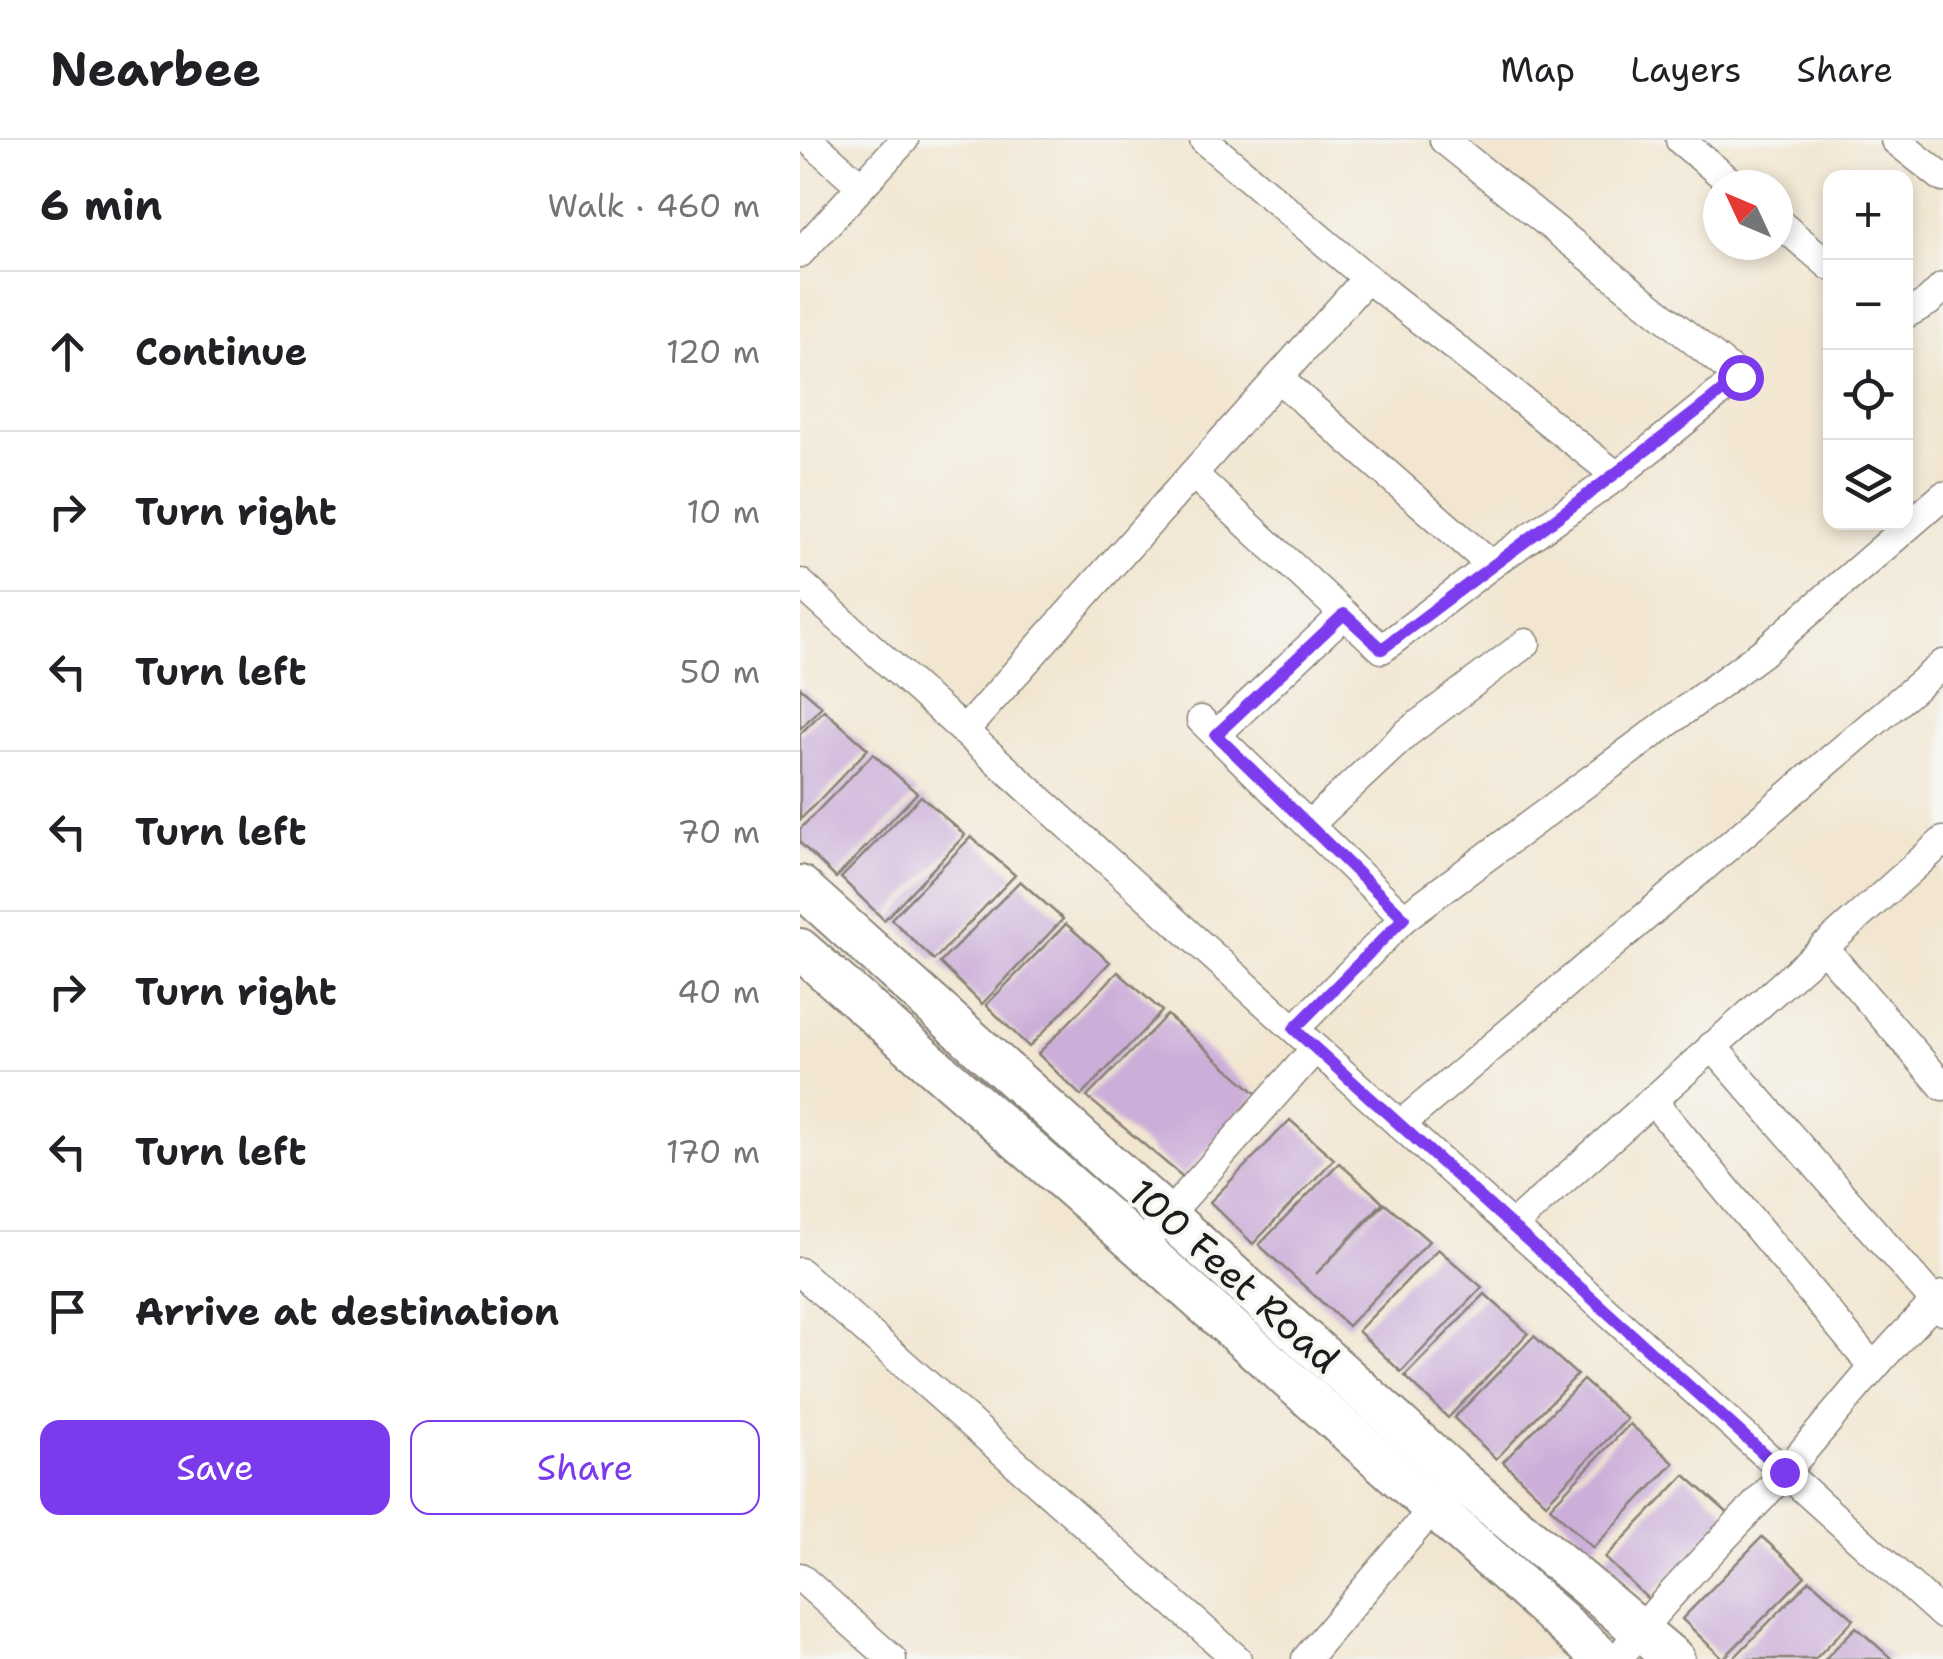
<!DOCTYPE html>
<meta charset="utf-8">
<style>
body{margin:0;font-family:"Shantell Sans",sans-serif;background:#f6f6f6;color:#202124}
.controls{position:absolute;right:30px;top:30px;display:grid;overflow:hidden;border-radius:20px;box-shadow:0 5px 15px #0003}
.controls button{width:90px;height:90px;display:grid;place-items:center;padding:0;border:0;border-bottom:2px solid #e0e0e0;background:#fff;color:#202124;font:50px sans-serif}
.compass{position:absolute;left:903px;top:30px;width:90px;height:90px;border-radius:50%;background:#fff;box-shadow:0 5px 15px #0003;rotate:314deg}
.stop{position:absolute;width:30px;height:30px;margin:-22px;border:8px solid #7c3aed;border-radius:50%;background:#fff}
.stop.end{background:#7c3aed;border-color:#fff;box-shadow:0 2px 10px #0008}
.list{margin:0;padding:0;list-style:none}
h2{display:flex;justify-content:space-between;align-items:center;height:130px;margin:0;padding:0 40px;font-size:42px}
h2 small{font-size:32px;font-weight:400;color:#757577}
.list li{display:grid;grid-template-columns:65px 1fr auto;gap:30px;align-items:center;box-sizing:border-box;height:160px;padding:0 40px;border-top:2px solid #e0e0e0}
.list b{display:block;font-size:38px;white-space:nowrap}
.list em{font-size:32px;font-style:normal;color:#757577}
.actions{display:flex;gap:20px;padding:30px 40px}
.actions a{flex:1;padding:22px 0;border:2px solid #7c3aed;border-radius:20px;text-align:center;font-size:35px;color:#7c3aed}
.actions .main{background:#7c3aed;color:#fff}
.icon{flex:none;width:55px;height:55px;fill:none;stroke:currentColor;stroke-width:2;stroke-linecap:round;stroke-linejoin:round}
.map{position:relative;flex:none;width:1143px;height:1519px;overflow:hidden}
header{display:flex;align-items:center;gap:60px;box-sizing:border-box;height:140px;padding:0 50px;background:#fff;border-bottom:2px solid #e0e0e0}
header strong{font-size:48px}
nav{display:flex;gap:55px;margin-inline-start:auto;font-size:35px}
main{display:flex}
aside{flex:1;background:#fff}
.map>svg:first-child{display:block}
</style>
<header>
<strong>Nearbee</strong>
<nav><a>Map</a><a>Layers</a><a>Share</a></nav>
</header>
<main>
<aside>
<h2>6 min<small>Walk · 460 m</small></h2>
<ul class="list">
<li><svg class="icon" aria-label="ahead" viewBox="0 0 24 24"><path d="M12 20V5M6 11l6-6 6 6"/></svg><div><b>Continue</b></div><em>120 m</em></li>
<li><svg class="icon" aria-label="right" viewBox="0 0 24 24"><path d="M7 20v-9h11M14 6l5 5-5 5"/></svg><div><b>Turn right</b></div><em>10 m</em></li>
<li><svg class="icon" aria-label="left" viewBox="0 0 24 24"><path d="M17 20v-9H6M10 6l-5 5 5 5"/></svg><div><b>Turn left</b></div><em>50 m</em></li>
<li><svg class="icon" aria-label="left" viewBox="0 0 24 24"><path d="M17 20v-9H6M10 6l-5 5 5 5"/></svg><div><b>Turn left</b></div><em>70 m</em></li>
<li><svg class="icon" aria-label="right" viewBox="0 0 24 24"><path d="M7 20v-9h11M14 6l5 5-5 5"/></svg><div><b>Turn right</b></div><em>40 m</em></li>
<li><svg class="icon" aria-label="left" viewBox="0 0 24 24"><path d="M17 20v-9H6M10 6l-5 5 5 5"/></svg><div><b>Turn left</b></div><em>170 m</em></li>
<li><svg class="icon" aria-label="arrive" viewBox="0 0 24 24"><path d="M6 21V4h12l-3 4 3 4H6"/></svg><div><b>Arrive at destination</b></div></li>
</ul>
<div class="actions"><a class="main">Save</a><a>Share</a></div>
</aside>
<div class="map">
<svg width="1143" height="1519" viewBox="0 0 1143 1519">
<rect width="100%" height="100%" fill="#f6f6f2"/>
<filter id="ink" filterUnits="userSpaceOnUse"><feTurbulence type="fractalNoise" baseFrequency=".01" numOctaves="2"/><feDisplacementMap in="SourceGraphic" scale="20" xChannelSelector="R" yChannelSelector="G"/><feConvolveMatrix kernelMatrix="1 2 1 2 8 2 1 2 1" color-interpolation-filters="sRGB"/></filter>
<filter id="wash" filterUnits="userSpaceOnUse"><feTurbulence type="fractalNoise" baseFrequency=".0048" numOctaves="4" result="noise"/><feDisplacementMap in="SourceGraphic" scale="40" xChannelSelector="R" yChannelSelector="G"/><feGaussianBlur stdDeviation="2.25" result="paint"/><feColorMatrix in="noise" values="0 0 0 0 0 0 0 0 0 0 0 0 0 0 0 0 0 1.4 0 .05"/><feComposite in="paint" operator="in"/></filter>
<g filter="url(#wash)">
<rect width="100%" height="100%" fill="#f2e6d1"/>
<g id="blocks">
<g fill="#ccafd9">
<polygon points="0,547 22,566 0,589"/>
<polygon points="24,570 68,609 0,680 0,594"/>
<polygon points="73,614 117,653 36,738 0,703 0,689"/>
<polygon points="121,656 165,695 84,780 41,738"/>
<polygon points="171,697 215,735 134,820 91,779"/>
<polygon points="220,741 263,779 182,864 140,823"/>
<polygon points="266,784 310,822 229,907 186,865"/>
<polygon points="318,832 362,871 281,956 238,914"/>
<polygon points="367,875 457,954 383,1037 287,957"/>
<polygon points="490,980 534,1019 453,1104 410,1062"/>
<polygon points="539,1023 583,1062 516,1134 585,1063 629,1101 548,1186 459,1105"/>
<polygon points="638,1109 682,1147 601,1232 558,1191"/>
<polygon points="685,1154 728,1193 648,1278 605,1236"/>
<polygon points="734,1196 777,1235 696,1319 654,1278"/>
<polygon points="783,1240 827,1279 746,1363 703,1322"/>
<polygon points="830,1284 874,1323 793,1408 750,1367"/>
<polygon points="885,1335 929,1374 848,1459 805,1418"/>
<polygon points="962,1397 1005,1436 923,1519 882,1479"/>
<polygon points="1010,1440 1054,1479 1015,1519 933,1519"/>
<polygon points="1056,1487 1092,1519 1025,1519"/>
</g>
</g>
</g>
<g filter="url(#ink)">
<use href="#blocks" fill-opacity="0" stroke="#878176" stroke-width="2.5"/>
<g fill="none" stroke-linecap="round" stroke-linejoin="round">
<defs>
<g id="street">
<polyline points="9,0 61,46"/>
<polyline points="404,0 567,138 817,336"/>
<polyline points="880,0 934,45"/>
<polyline points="1095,0 1143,38"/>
<polyline points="978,82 1030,126"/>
<polyline points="0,113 104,0"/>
<polyline points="1106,174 1128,162 1143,147"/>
<polyline points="478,238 691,425"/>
<polyline points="393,334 582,509 691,425 817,336 939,237 644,0"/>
<polyline points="0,443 1143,1475"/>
<polyline points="401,580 604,778"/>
<polyline points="164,591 567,138"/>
<polyline points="416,595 544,474"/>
<polyline points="509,685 607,593 726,503"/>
<polyline points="1023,807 1143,946"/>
<polyline points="495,889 604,778 963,512 1143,356"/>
<polyline points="912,906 1143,1171"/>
<polyline points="852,960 1073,1227"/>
<polyline points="600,985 1143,524"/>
<polyline points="712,1086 1143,701"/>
<polyline points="340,1107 515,909"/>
<polyline points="0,1132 437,1519"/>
<polyline points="0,1437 92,1519"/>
<polyline points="506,1519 645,1354"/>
<path d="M818,1519C868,1452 930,1394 986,1331C1038,1271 1085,1209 1143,1155"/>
</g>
<g id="secondary">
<polyline points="0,746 660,1339 874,1519"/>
<polyline points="0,809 340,1107 803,1519"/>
</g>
</defs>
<use href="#street" stroke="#878176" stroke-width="31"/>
<use href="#secondary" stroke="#878176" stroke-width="44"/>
<use href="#street" stroke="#fff" stroke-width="28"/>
<use href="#secondary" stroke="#fff" stroke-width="40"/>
</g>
</g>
<g fill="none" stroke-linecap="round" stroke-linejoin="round" filter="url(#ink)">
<path stroke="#7c3aed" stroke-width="12" d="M940,237C823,331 701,418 582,509L544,474L416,595L604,778L494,889L984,1332"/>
</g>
<g text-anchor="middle" stroke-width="8" stroke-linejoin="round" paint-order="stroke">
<g font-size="38" fill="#1c1c1c" stroke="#f6f6f2">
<text transform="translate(434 1136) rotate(42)" y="13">100 Feet Road</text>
</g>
</g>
</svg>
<div class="controls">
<button>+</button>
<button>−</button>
<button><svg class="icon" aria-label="locate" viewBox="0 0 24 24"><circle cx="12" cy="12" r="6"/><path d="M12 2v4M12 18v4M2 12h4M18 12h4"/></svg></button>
<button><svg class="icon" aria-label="layers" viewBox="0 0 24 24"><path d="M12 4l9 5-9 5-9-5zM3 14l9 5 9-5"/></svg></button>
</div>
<svg class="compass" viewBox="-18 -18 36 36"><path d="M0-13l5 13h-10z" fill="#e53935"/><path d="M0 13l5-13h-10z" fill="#757577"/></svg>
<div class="stop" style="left:940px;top:237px"></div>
<div class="stop end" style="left:984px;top:1332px"></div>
</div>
</main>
